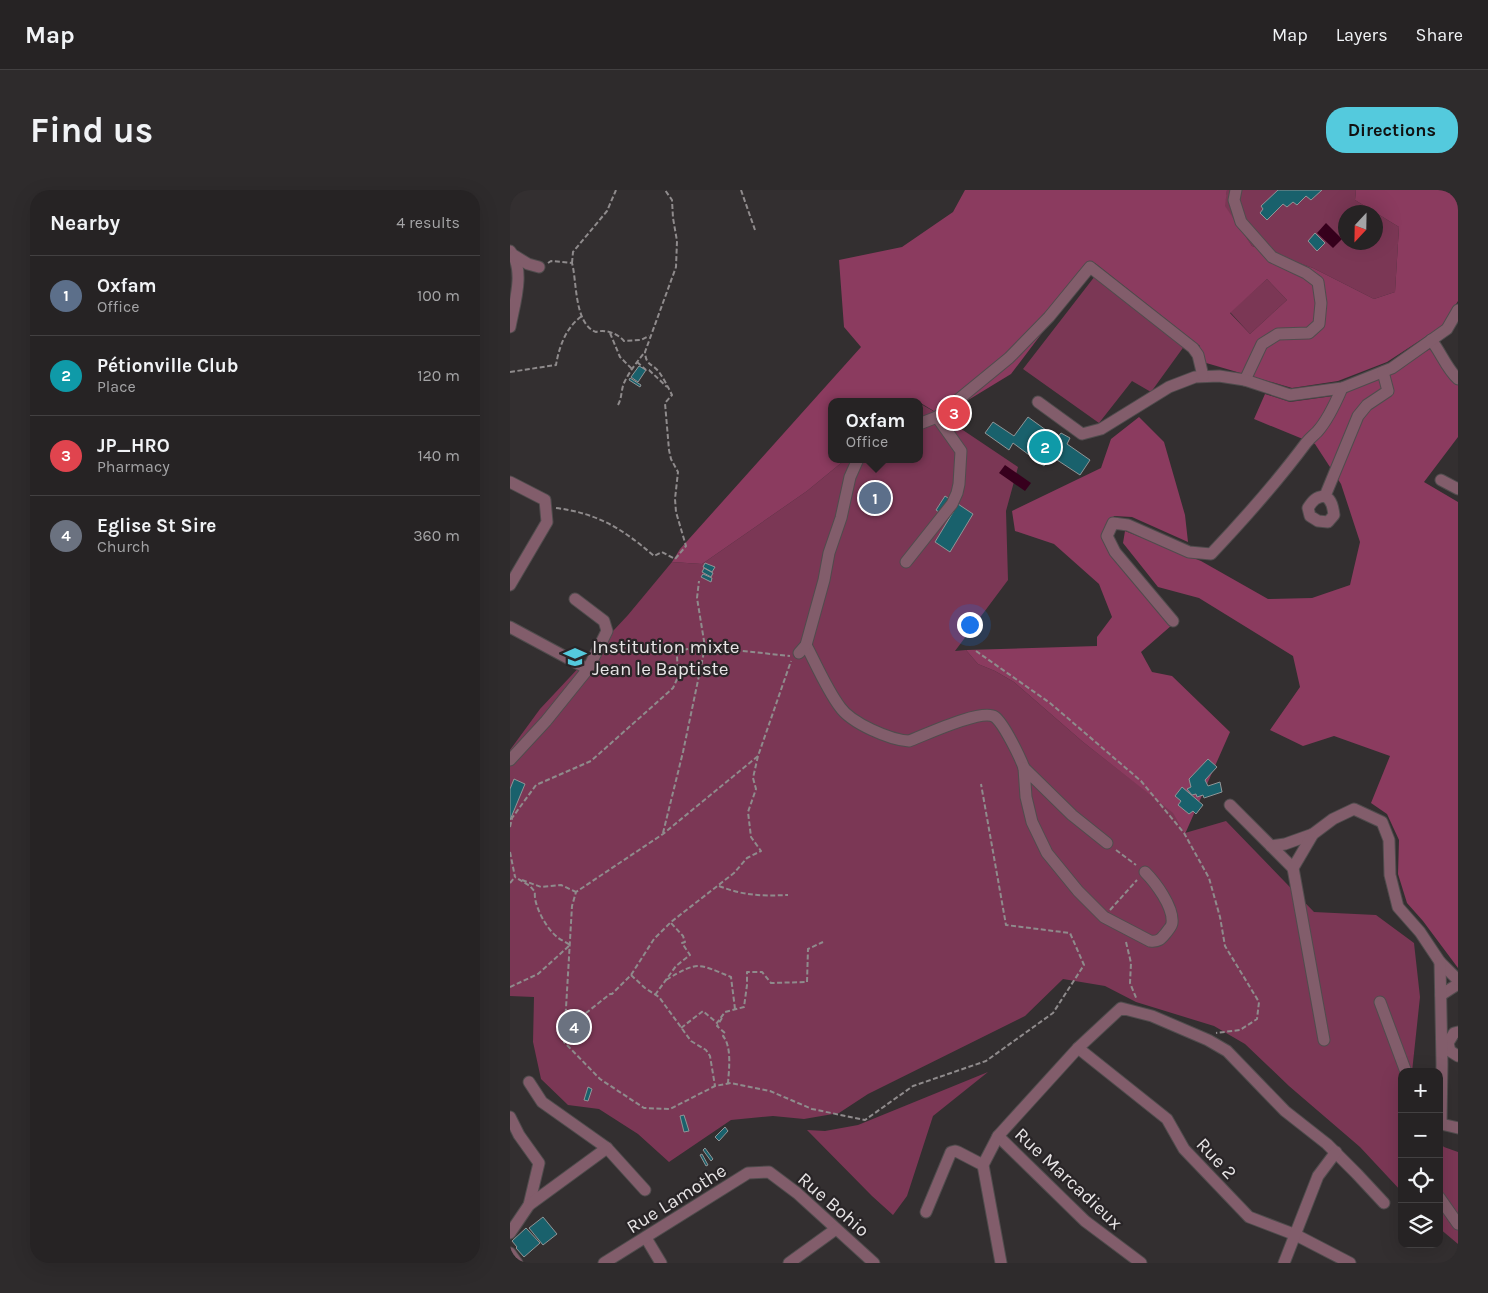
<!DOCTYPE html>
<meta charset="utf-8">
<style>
body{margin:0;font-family:Karla,sans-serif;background:#2e2b2c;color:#f1f3f6}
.controls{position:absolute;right:15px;bottom:15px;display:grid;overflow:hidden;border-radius:10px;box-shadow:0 5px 20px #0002}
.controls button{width:45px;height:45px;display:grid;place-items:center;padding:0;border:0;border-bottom:1px solid #424041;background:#262324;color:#f1f3f6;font:25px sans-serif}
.compass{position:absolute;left:828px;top:15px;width:45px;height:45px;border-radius:50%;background:#262324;box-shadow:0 5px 20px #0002;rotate:202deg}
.you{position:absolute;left:459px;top:434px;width:18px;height:18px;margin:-12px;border:4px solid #fff;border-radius:50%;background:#1a73e8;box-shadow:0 0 0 8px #1a73e833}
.badge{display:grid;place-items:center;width:32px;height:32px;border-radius:50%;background:#54cadd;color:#fff;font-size:16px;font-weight:700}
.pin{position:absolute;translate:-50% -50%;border:2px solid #fff;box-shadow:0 1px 5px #0006}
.popup{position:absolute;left:318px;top:208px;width:95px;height:65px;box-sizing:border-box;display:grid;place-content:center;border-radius:10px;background:#262324;filter:drop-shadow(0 1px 4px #0005);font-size:16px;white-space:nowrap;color:#a4a4a6}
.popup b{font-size:19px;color:#f1f3f6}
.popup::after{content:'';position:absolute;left:50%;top:100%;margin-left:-10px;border:10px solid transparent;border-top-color:#262324}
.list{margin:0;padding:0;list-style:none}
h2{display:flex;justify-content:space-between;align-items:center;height:65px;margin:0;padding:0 20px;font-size:21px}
h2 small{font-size:16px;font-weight:400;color:#a4a4a6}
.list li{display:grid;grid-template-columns:32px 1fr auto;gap:15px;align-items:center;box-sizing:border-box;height:80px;padding:0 20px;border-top:1px solid #424041}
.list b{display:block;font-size:19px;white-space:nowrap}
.list p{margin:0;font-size:16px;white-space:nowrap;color:#a4a4a6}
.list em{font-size:16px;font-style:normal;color:#a4a4a6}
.icon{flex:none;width:28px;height:28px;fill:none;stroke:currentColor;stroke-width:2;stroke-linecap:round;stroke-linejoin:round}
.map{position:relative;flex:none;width:948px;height:1073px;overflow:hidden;border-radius:20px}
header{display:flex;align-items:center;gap:30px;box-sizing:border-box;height:70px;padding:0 25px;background:#262324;border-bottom:1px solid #424041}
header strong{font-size:24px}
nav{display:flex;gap:28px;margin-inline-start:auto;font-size:18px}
.intro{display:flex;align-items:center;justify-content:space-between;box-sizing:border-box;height:120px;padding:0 30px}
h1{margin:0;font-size:35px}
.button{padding:12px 22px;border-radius:20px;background:#54cadd;color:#111;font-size:18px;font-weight:700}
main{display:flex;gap:30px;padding:0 30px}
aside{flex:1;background:#262324;border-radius:20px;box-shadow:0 5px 20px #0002}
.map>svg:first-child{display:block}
</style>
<header>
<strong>Map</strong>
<nav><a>Map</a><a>Layers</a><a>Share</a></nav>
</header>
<div class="intro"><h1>Find us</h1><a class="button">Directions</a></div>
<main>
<aside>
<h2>Nearby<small>4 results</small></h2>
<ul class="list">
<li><span class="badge" style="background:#5c6f8a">1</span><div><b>Oxfam</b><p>Office</p></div><em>100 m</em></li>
<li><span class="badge" style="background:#0f9aa8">2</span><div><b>Pétionville Club</b><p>Place</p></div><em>120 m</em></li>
<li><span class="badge" style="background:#e0444e">3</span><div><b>JP_HRO</b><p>Pharmacy</p></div><em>140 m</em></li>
<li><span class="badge" style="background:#6b7280">4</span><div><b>Eglise St Sire</b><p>Church</p></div><em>360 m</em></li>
</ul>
</aside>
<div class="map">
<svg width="948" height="1073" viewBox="0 0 948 1073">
<rect width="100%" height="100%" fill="#332f30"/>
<g fill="#7b3755" fill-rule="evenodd">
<path d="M717,0H846L845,10L889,37L885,102L864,109L803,78L742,56L714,16ZM836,22H866V52H836Z"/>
<polygon points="585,86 675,155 641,202 622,191 589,233 513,179"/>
<polygon points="757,89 777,110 740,144 720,122"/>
<polygon points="409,213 432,226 508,277 496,321 498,390 445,461 456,460 468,474 485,481 504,492 573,552 664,623 675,643 716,631 804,722 866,725 904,753 910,807 902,882 892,882 892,1002 850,957 779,896 735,854 704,836 626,812 595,796 553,789 515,826 358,904 329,923 294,929 263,926 221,930 159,972 128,944 89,919 58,915 31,889 23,852 24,807 0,806 0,560 30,519 118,425 162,372 192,374 297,301 336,269 409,269"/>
<polygon points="478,882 423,926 397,1006 383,1025 362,1006 297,940 315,941 348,935"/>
<polygon points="929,952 934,957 948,962 948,1054 929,1038"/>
</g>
<g fill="#8b3b5f" fill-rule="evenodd">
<path d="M455,0H717L715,16L742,56L803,78L864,109L885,102L889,37L845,10L846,0H948V111L932,136L877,172L828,191L782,198L686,170L690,156L585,73L501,184L432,226L409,212H321V269H336L297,301L192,374L162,372L170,359L351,157L334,137L329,70L392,57L443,22ZM757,89L777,110L740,144L720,123Z"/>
<polygon points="920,159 948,193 948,247 914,292 948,312 948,778 913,731 897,713 888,684 889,650 877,624 861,613 880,566 824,546 793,556 760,540 790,497 783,466 689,408 648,397 613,353 615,341 691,371 758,409 802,408 840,395 850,352 831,294 805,254 744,229 755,204 780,212 823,206 867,190"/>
<polygon points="629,227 654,252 675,325 678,352 622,327 604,326 594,340 662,435 631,462 642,482 662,486 720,542 675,644 663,623 573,552 504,492 485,481 468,474 456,460 587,456 587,447 602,427 589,394 544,354 505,341 502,321 591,278 601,249"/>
</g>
<g fill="#37001d">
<polygon points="816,33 832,49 823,58 807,43"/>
<polygon points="495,275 521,293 515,301 489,283"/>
</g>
<g fill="#19616c" stroke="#909596">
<polygon points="768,0 812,0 801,10 796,6 787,15 783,12 777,17 773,14 757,30 750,23 753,19 751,16"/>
<polygon points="805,43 815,53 807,61 798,51"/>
<polygon points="129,176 136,180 128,192 121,187"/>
<polygon points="120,188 131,195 130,197 119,190"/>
<polygon points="518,227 547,248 551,243 560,248 557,254 580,270 570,285 541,266 534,276 503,253 499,260 475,243 483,232 504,246"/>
<polygon points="435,306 441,310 432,324 426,320"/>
<polygon points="448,314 463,324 440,362 425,352"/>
<polygon points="195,373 205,377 202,382 193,377"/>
<polygon points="194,378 203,383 201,387 192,382"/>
<polygon points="193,384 202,388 201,392 191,387"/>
<polygon points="698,569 707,577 695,590 698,596 710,592 712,602 694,608 693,605 687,607 686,604 682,605 677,599 681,597 679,589"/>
<polygon points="4,589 15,594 0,630 0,599"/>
<polygon points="672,597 693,615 686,624 683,621 679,624 668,615 671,611 665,606"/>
<polygon points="68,830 71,839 58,844 55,835"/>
<polygon points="78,897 82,899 78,911 74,910"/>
<polygon points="174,925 179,941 174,942 170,926"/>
<polygon points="215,937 218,941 209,951 205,947"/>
<polygon points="195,958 203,969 201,971 193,960"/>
<polygon points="192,964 198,975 196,976 190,965"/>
<polygon points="33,1027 47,1044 33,1055 19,1038"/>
<polygon points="16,1038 30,1053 14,1067 6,1058 7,1057 2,1051"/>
</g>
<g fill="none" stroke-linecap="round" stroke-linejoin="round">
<defs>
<g id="minor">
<polyline points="726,0 724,10 731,32 762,67 796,83 808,92 811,113 809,134 799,143 768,144 752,154 735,190"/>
<path d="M0,61C16,79 4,115 0,137"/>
<polyline points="5,66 18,74 29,77"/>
<path d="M921,150C931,162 936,178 948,189"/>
<polyline points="528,212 572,244 591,239 659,197 685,187 709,186 735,190 780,205 832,198 882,178 937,139 948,120"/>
<polyline points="409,234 427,227 499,168 539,127 580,77 683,158 688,165 693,186"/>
<polyline points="931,290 948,299"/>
<polyline points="0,292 35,310 37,332 0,395"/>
<path d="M815,306C822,310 823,318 824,325L818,332L808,331L800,326L798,318C803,310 806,307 815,306L848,226L857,215L878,201L873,182"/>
<polyline points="396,372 442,314 447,303 449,294 451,261 427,227"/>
<path d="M663,431L605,362L597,346L603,333L618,335L679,362L701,364C735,328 767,292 796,253C800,248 804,245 807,242C818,230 826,212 832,198"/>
<polyline points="0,437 78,479"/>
<path d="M296,455C306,474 317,500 330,517C341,533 380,550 399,551C415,545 472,518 485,527C494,534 510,567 514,578"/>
<polyline points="289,463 296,455 314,390 319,363 331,328 340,287 348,269"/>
<polyline points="0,570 36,531 78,479 97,441 94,431 65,409"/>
<polyline points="720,615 783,678"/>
<path d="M597,653L562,625L514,578L516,607L522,632L537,663L568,701L594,727L640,751C649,752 651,749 656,743C658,740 662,736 662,733C664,717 645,692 635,682"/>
<polyline points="761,656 775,654 803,644"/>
<polyline points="931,805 948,794"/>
<polyline points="870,812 896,882"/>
<polyline points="948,842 944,843 938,853 940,861 948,866"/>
<polyline points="814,850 783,678 803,644 823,629 844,619 872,632 879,650 880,685 888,717 910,742 930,772 948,790"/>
<polyline points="568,858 657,929 674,959 739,1027 786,1045 840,1073"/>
<polyline points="19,892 32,912 97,958 135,1000"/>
<polyline points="0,927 9,945 29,973 19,1015"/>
<polyline points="931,934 948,938"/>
<polyline points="929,936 931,934 932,874 930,772"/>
<polyline points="488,946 575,1031 631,1073"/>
<polyline points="929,1007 948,1034"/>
<polyline points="416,1022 441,962 445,961 448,962 473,975"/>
<polyline points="0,1043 19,1015 97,958"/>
<polyline points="136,1048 151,1073"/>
<polyline points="0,1063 7,1073"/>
<polyline points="94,1073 238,983 259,982 287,1003 364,1073"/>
<polyline points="279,1073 326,1039"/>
<polyline points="491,1073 473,975 488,946 568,858 611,818 642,826 698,850 717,861 775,921 817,954 847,984 874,1013"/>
<polyline points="774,1073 808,986 826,962"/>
</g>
</defs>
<use href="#minor" stroke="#504c4d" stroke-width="13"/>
<g stroke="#8f8b8c" stroke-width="2" stroke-dasharray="5 2.5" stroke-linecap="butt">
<polyline points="231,0 245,40"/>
<path d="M38,73L41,71L62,73C67,91 64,134 86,142C95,139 107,143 114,151L131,150L139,146"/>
<polyline points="62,73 63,62 97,21 106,0"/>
<polyline points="100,143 110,167 122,179"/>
<polyline points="127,172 136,180 139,180 157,197"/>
<path d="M0,182L46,175C49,157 56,137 72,126"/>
<path d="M108,215C112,208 111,200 114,193C119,182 127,172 134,163"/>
<path d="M46,318C87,323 113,339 144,366L152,362L165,369L176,356L166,322L165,309L168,282L161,269L159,260L155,213L162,205C158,197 154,189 149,182C142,173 136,176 135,162L166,77L167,51L163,28L162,10L155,0"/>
<polyline points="466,461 540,513 631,591 674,643 699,688 710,727 715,756 749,812 747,829 730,840 706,843"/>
<polyline points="248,566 153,644 66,702 62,716 54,852 90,889 134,918 160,919 205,896 221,893 260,901 302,919 355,930 403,896 476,871 543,823 574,775 560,743 496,735 471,594"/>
<polyline points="0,637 2,628 26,595 81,571 163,498 168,487 167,465 171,460 195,457 280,466"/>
<polyline points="153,643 173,562 195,457 187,408 189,391"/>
<polyline points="606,660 626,675"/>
<polyline points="0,662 5,687"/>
<polyline points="12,690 31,697 51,695 66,702"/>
<polyline points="0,693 5,687"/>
<path d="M209,696C235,706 251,706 278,705"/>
<polyline points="600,720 627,690"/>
<polyline points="616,752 621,773 620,793 627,810"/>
<polyline points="121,785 135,798 149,807 181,851 196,860 200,866 205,896"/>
<path d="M156,790C188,771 187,773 221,787L225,819"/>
<path d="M0,797L28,784L60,755C56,752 50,750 46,746C36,738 23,714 25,702L20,696L5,687"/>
<polyline points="145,805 166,776 180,765 172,753 175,752 173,746 161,733"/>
<path d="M212,828L207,836L215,843L213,846C222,857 219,879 218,893"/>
<polyline points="55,831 71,827 100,804 102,804 121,785 144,749 161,732 224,683 237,668 251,661 241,647 238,622 246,599 243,588 248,566 281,471"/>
<polyline points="171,838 193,821 207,833 215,822 234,817 237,795 237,782 252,782 261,793 297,792 298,759 313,752"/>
</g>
<use href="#minor" stroke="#825d6b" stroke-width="11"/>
</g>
<defs>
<symbol id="school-bare" viewBox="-9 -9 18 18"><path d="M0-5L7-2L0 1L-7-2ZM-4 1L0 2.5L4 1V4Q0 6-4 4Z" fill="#54cadd" stroke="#292527" stroke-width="2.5" paint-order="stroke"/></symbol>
</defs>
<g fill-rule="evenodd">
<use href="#school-bare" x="49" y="451" width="32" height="32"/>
</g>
<g text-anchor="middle" stroke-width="4.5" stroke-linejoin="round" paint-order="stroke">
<g font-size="19" fill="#e7e4e5" stroke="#292527" text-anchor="start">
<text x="82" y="463">Institution mixte<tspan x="82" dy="22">Jean le Baptiste</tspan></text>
</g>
<g font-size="19" fill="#e7e4e5" stroke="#292527">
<text transform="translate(707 968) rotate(47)" y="7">Rue 2</text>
<text transform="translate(559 988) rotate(43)" y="7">Rue Marcadieux</text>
<text transform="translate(166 1008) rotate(-32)" y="7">Rue Lamothe</text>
<text transform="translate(324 1014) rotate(41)" y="7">Rue Bohio</text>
</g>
</g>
</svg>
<div class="controls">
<button>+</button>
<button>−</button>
<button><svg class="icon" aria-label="locate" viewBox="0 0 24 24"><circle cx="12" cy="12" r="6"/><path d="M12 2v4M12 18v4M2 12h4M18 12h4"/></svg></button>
<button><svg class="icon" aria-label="layers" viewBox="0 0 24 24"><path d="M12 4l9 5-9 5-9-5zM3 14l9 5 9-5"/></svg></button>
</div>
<svg class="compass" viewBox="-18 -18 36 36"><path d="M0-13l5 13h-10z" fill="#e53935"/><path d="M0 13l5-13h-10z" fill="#a4a4a6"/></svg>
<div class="you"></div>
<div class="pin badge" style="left:365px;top:308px;background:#5c6f8a">1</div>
<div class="popup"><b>Oxfam</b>Office</div>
<div class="pin badge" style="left:535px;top:257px;background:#0f9aa8">2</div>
<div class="pin badge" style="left:444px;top:223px;background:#e0444e">3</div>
<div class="pin badge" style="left:64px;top:837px;background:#6b7280">4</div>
</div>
</main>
